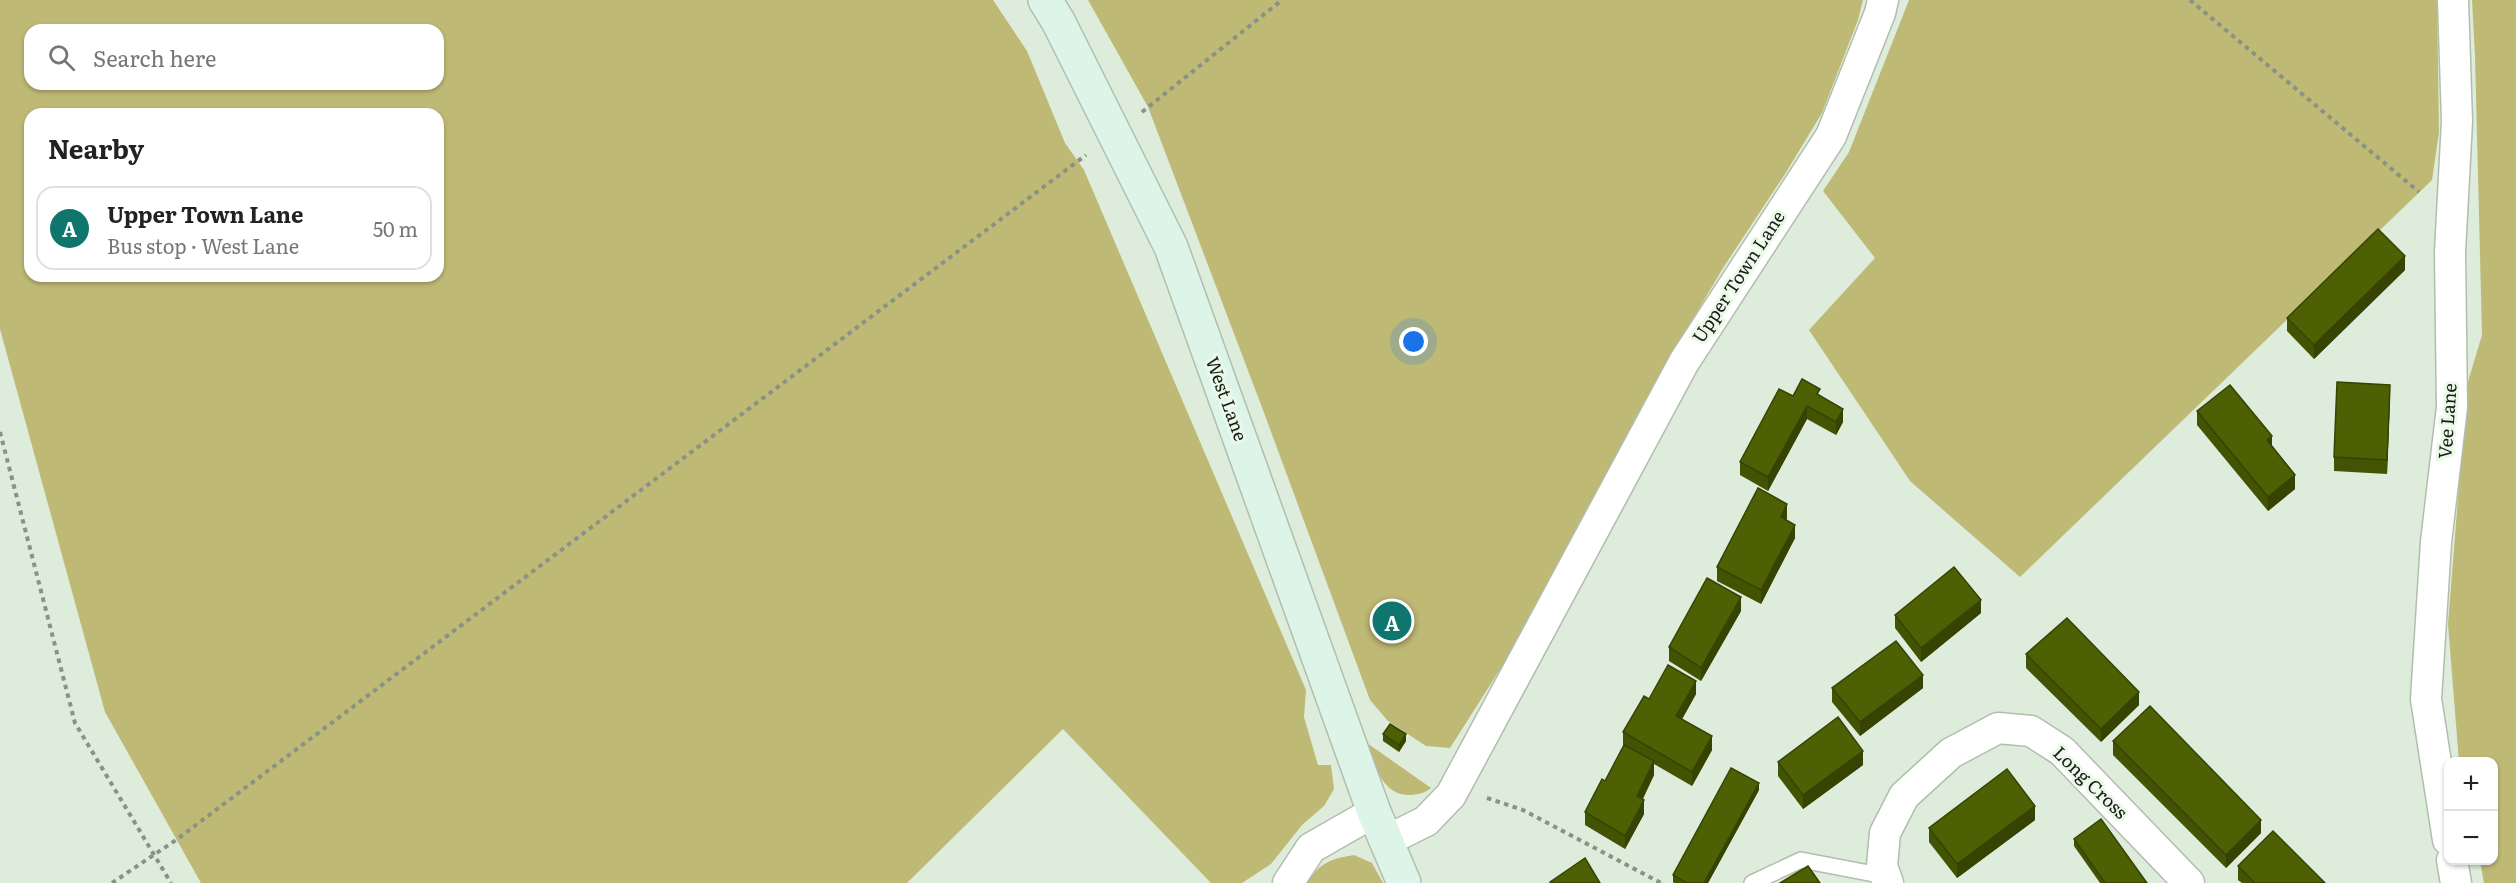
<!DOCTYPE html>
<meta charset="utf-8">
<style>
body{margin:0;font-family:Literata,serif;background:#f2f2f2;color:#222}
.controls{position:absolute;right:18px;bottom:18px;display:grid;overflow:hidden;border-radius:12px;box-shadow:0 2px 4px #0004}
.controls button{width:54px;height:54px;display:grid;place-items:center;padding:0;border:0;border-bottom:2px solid #e0e0e0;background:#fff;color:#222;font:30px sans-serif}
.you{position:absolute;left:1414px;top:342px;width:21px;height:21px;margin:-15px;border:4px solid #fff;border-radius:50%;background:#1a73e8;box-shadow:0 0 0 9px #1a73e833}
.badge{display:grid;place-items:center;width:39px;height:39px;border-radius:50%;background:#0f766e;color:#fff;font-size:20px;font-weight:700}
.pin{position:absolute;translate:-50% -50%;border:3px solid #fff;box-shadow:0 2px 6px #0006}
.list{margin:0;padding:0;list-style:none}
h2{display:flex;justify-content:space-between;align-items:center;height:78px;margin:0;padding:0 24px;font-size:26px}
h2 small{font-size:20px;font-weight:400;color:#767676}
.list li{display:grid;grid-template-columns:39px 1fr auto;gap:18px;align-items:center;box-sizing:border-box;height:84px;margin:0 12px 12px;padding:0 12px;border:2px solid #e0e0e0;border-radius:18px}
.list b{display:block;font-size:22px;white-space:nowrap}
.list p{margin:0;font-size:20px;white-space:nowrap;color:#767676}
.list em{font-size:20px;font-style:normal;color:#767676}
.icon{flex:none;width:33px;height:33px;fill:none;stroke:currentColor;stroke-width:2;stroke-linecap:round;stroke-linejoin:round}
.map{position:relative;flex:none;width:2516px;height:883px;overflow:hidden}
.search{position:absolute;background:#fff;box-shadow:0 2px 4px #0004;left:24px;top:24px;width:420px;height:66px;display:flex;align-items:center;gap:15px;box-sizing:border-box;padding:0 21px;border-radius:18px;color:#767676;font-size:22px}
.panel{position:absolute;background:#fff;box-shadow:0 2px 4px #0004;left:24px;top:108px;width:420px;height:174px;border-radius:18px}
.map>svg:first-child{display:block}
</style>
<div class="map">
<svg width="2516" height="883" viewBox="0 0 2516 883">
<rect width="100%" height="100%" fill="#deecdb"/>
<g fill="#bfb976" fill-rule="evenodd">
<path d="M0,0H993L1027,51L1065,143L1084,170L1306,690L1304,717L1318,765H1331L1334,789L1324,806L1302,825L1271,864L1242,883H1211L1063,729L907,883H201L105,712L0,329ZM30,30H438V84H30ZM30,114H438V276H30Z"/>
<polygon points="1088,0 1863,0 1858,20 1822,113 1785,174 1723,268 1665,366 1520,638 1450,748 1426,746 1388,721 1370,700 1263,410 1148,107"/>
<polygon points="1909,0 2437,0 2439,132 2432,180 2020,577 1910,481 1809,330 1875,258 1823,191 1849,152"/>
<polygon points="2472,0 2516,0 2516,883 2484,883 2480,861 2494,860 2494,762 2459,762 2448,624 2467,385 2482,335 2475,56"/>
<path d="M1367,743L1431,788C1425,793 1417,795 1409,795C1382,795 1374,764 1367,743Z"/>
<path d="M1354,855L1372,863L1383,883H1307C1320,862 1331,859 1354,855Z"/>
</g>
<g fill="none" stroke-linecap="round" stroke-linejoin="round">
<defs>
<polyline id="lane" points="1752,883 1801,860 1885,876"/>
<g id="street">
<polyline points="2448,840 2426,699 2436,542 2452,407 2450,252 2457,121 2453,0"/>
<polyline points="1386,841 1426,821 1451,795 1684,362 1831,136 1880,13 1883,0"/>
<polyline points="2452,860 2456,883"/>
<polyline points="1288,883 1311,848 1374,812"/>
<polyline points="1888,883 1882,866 1885,833 1904,796 1951,753 1998,728 2031,731 2062,751 2189,883"/>
</g>
<polyline id="secondary" points="1045,0 1058,21 1171,247 1374,812 1404,883"/>
</defs>
<use href="#lane" stroke="#b1beae" stroke-width="18"/>
<use href="#street" stroke="#b1beae" stroke-width="33"/>
<use href="#secondary" stroke="#b1beae" stroke-width="36"/>
<g stroke="#889286" stroke-width="4" stroke-dasharray="4.5 4.5" stroke-linecap="butt">
<polyline points="2190,0 2419,192"/>
<polyline points="1142,112 1282,0"/>
<polyline points="0,432 75,723 171,883"/>
<polyline points="1487,798 1523,810 1661,883"/>
<polyline points="112,883 176,840 1086,155"/>
</g>
<use href="#lane" stroke="#fff" stroke-width="15"/>
<use href="#street" stroke="#fff" stroke-width="30"/>
<use href="#secondary" stroke="#ddf5e8" stroke-width="33"/>
</g>
<g fill="#425303">
<polygon points="2405,270 2314,359 2287,331 2287,318"/>
<polygon points="1793,396 1820,396 1843,422 1836,435 1807,419 1768,491 1740,475 1740,462"/>
<polygon points="2390,398 2387,474 2334,471 2334,457"/>
<polygon points="2197,411 2272,446 2295,489 2268,511 2197,425"/>
<polygon points="1787,518 1786,520 1795,538 1761,604 1717,581 1717,567"/>
<polygon points="1741,611 1701,681 1669,661 1669,647"/>
<polygon points="1981,613 1921,662 1895,628 1895,615"/>
<polygon points="2026,654 2139,705 2101,742 2026,668"/>
<polygon points="1832,688 1923,688 1860,736 1832,702"/>
<polygon points="1696,694 1682,719 1712,750 1692,786 1654,764 1654,775 1643,799 1644,814 1625,849 1585,825 1585,812 1605,781 1624,747 1623,746 1623,732 1649,699"/>
<polygon points="1383,734 1406,741 1399,752 1383,741"/>
<polygon points="2113,741 2261,833 2226,868 2113,755"/>
<polygon points="1778,762 1863,765 1803,809 1778,776"/>
<polygon points="1759,790 1708,883 1674,883 1673,882 1673,875"/>
<polygon points="2035,820 1957,878 1929,842 1929,828"/>
<polygon points="2074,839 2147,883 2100,883 2074,846"/>
<polygon points="2238,866 2325,883 2242,883 2238,880"/>
</g>
<g fill="#364303">
<polygon points="2405,256 2405,270 2314,359 2314,345"/>
<polygon points="2390,385 2390,398 2387,474 2387,460"/>
<polygon points="1807,406 1807,419 1768,491 1768,477"/>
<polygon points="1843,409 1843,422 1836,435 1836,422"/>
<polygon points="2272,436 2272,449 2267,440"/>
<polygon points="2295,475 2295,489 2268,511 2268,497"/>
<polygon points="1787,504 1787,518 1781,530 1781,517"/>
<polygon points="1795,525 1795,538 1761,604 1761,590"/>
<polygon points="1741,597 1741,611 1701,681 1701,668"/>
<polygon points="1981,600 1981,613 1921,662 1921,648"/>
<polygon points="1923,675 1923,688 1860,736 1860,722"/>
<polygon points="1696,681 1696,694 1676,730 1676,716"/>
<polygon points="2139,692 2139,705 2101,742 2101,729"/>
<polygon points="1406,734 1406,741 1399,752 1399,745"/>
<polygon points="1712,736 1712,750 1692,786 1692,772"/>
<polygon points="1863,751 1863,765 1803,809 1803,795"/>
<polygon points="1654,761 1654,775 1637,809 1637,796"/>
<polygon points="1759,783 1759,790 1708,883 1704,883"/>
<polygon points="1644,800 1644,814 1625,849 1625,836"/>
<polygon points="2035,806 2035,820 1957,878 1957,864"/>
<polygon points="2261,820 2261,833 2226,868 2226,855"/>
</g>
<g fill="#4d6004" stroke="#364303" stroke-width="1.5">
<polygon points="2378,229 2405,256 2314,345 2287,318"/>
<polygon points="1802,379 1820,389 1817,394 1843,409 1836,422 1807,406 1768,477 1740,462 1779,389 1793,396"/>
<polygon points="2337,382 2390,385 2387,460 2334,457"/>
<polygon points="2230,385 2272,436 2267,440 2295,475 2268,497 2197,411"/>
<polygon points="1758,488 1787,504 1781,517 1795,525 1761,590 1717,567"/>
<polygon points="1954,567 1981,600 1921,648 1895,615"/>
<polygon points="1707,578 1741,597 1701,668 1669,647"/>
<polygon points="2067,618 2139,692 2101,729 2026,654"/>
<polygon points="1896,641 1923,675 1860,722 1832,688"/>
<polygon points="1668,665 1696,681 1676,716 1712,736 1692,772 1623,732 1644,696 1649,699"/>
<polygon points="2150,706 2261,820 2226,855 2113,741"/>
<polygon points="1838,717 1863,751 1803,795 1778,762"/>
<polygon points="1390,724 1406,734 1399,745 1383,734"/>
<polygon points="1624,745 1654,761 1637,796 1644,800 1625,836 1585,812 1602,779 1605,781"/>
<polygon points="1731,768 1759,783 1704,883 1687,883 1673,875"/>
<polygon points="2007,769 2035,806 1957,864 1929,828"/>
<polygon points="2101,819 2147,883 2105,883 2074,839"/>
<polygon points="2273,831 2325,883 2255,883 2238,866"/>
<polygon points="1585,858 1600,883 1551,883 1550,882"/>
<polygon points="1808,866 1820,883 1780,883"/>
</g>
<g text-anchor="middle" stroke-width="6" stroke-linejoin="round" paint-order="stroke">
<g font-size="18" fill="#181c17" stroke="#ebf9e8">
<text transform="translate(1739 277) rotate(-57)" y="6">Upper Town Lane</text>
<text transform="translate(1226 399) rotate(70)" y="6">West Lane</text>
<text transform="translate(2448 421) rotate(-86)" y="6">Vee Lane</text>
<text transform="translate(2090 783) rotate(44)" y="6">Long Cross</text>
</g>
</g>
</svg>
<div class="controls">
<button>+</button>
<button>−</button>
</div>
<div class="you"></div>
<div class="pin badge" style="left:1392px;top:621px">A</div>
<div class="search"><svg class="icon" aria-label="search" viewBox="0 0 24 24"><circle cx="10" cy="10" r="6"/><path d="M15 15l6 6"/></svg>Search here</div>
<section class="panel">
<h2>Nearby<small></small></h2>
<ul class="list">
<li><span class="badge">A</span><div><b>Upper Town Lane</b><p>Bus stop · West Lane</p></div><em>50 m</em></li>
</ul>
</section>
</div>
